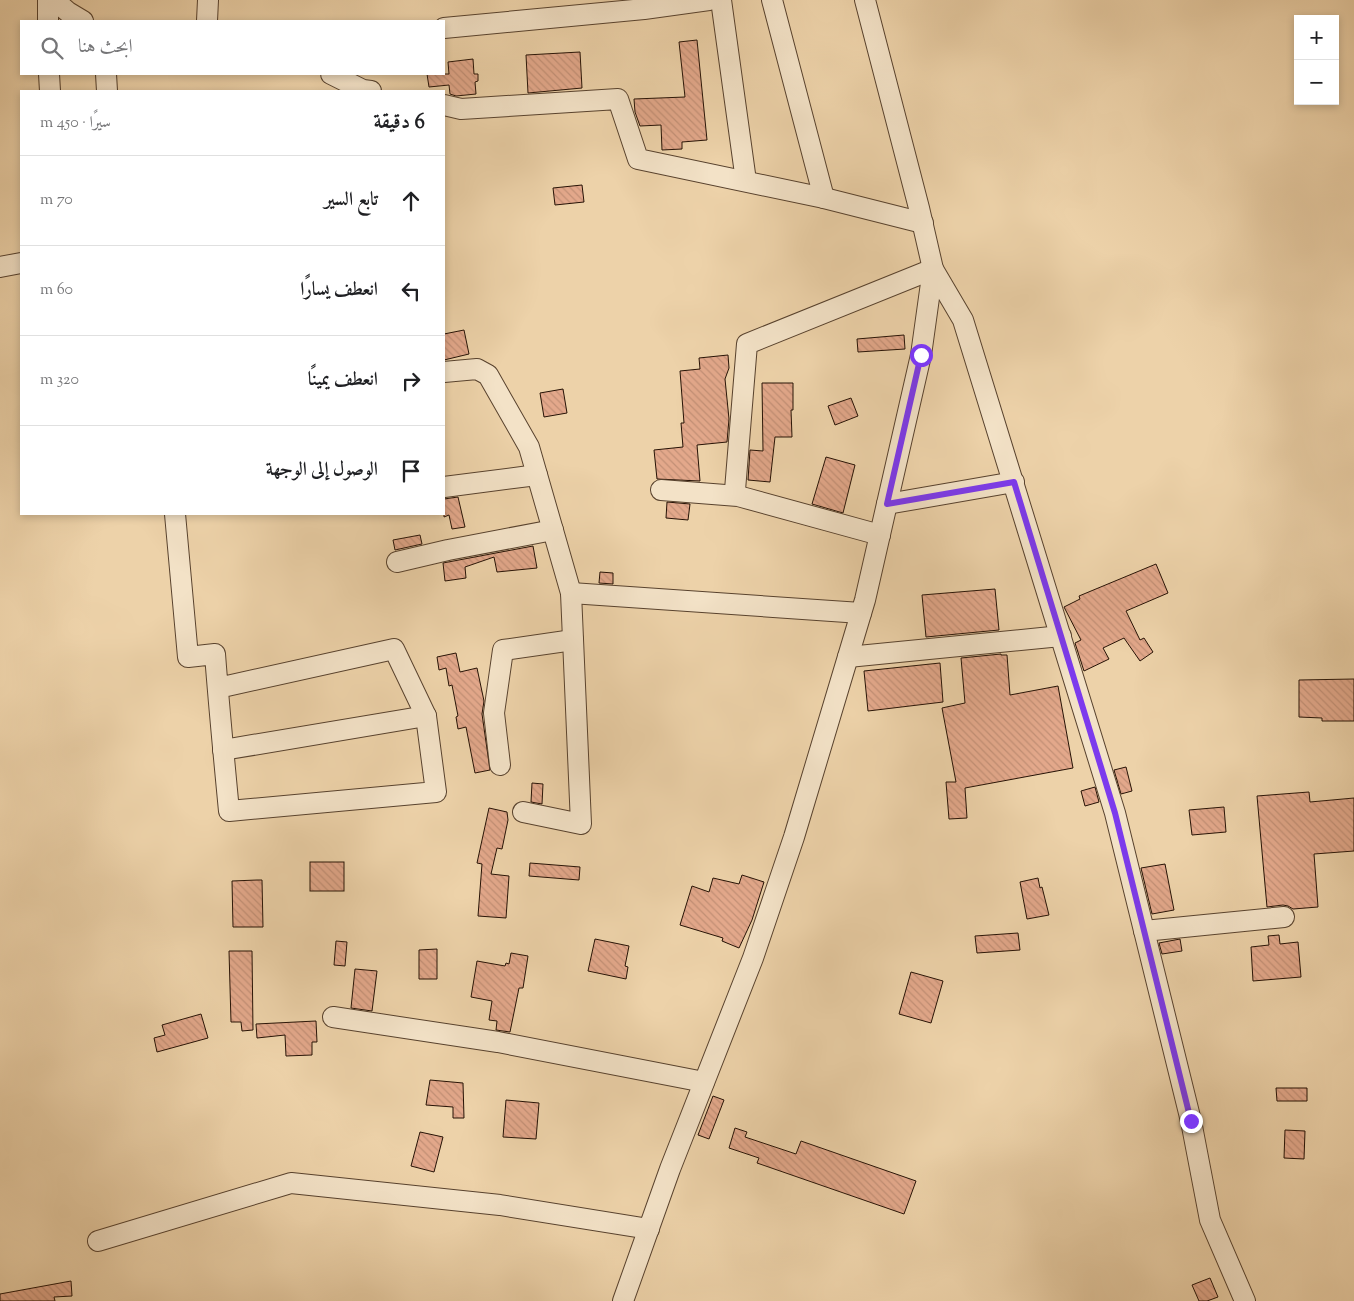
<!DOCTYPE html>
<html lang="ar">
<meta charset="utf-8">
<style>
body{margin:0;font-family:"Sorts Mill Goudy",Amiri,serif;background:#f6f6f6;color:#202124;direction:rtl}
.controls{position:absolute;right:15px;top:15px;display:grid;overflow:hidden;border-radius:0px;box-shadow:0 2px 8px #0003}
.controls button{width:45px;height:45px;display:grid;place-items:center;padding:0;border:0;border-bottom:1px solid #e0e0e0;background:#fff;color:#202124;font:25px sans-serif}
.stop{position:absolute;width:15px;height:15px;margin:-11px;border:4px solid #7c3aed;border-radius:50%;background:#fff}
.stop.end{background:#7c3aed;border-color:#fff;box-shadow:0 1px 5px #0008}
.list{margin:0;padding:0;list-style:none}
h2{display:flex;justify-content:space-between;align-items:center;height:65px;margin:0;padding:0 20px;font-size:21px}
h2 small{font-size:16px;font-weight:400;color:#757577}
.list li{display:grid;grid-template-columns:32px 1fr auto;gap:15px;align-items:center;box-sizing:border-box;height:90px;padding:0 20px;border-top:1px solid #e0e0e0}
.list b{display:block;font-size:19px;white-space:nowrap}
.list em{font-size:16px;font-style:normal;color:#757577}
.icon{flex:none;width:28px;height:28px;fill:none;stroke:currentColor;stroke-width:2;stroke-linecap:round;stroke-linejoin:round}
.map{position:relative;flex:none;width:1354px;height:1301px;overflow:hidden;direction:ltr}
.search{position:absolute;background:#fff;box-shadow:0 2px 8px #0003;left:20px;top:20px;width:425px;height:55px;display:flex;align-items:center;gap:12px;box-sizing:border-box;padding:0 18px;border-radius:0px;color:#757577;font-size:19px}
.panel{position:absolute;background:#fff;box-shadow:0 2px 8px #0003;left:20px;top:90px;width:425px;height:425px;border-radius:0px;direction:rtl}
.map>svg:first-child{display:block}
</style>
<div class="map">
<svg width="1354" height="1301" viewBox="0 0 1354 1301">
<defs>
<pattern id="building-back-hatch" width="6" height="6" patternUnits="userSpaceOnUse" patternTransform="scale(1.25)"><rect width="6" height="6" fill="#e3a88b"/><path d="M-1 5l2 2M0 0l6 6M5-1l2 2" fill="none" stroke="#c39076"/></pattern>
</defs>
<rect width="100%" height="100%" fill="#edd2a9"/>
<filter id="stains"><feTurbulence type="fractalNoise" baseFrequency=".004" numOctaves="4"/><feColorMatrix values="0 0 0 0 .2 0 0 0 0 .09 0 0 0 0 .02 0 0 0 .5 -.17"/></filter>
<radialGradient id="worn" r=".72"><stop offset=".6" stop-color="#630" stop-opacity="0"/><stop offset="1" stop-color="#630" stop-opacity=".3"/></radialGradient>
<g fill="url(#building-back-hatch)" stroke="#261205">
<polygon points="697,40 707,140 682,142 682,149 662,150 661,125 640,126 635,112 634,99 685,97 679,42"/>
<polygon points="580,52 582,88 528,93 526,55"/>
<polygon points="473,59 474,74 478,74 478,81 475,82 476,94 456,96 450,94 449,85 429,87 427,74 449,74 448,62"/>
<polygon points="582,185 584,202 555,205 553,188"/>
<polygon points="464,330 469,354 444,360 444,334"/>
<polygon points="904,335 905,349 858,352 857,339"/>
<polygon points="728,355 729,368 725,379 729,419 727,442 697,445 700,481 657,479 654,450 683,447 681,423 684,423 680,371 700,369 699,358"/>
<polygon points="762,383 793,383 793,410 791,410 792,437 775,437 770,482 748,480 750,450 763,451"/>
<polygon points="563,389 567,413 544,417 540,393"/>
<polygon points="851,398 858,416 835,425 828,406"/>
<polygon points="826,457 855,465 843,513 812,504"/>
<polygon points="458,497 465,527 452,529 449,515 444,517 444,499"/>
<polygon points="667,502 690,504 688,520 666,518"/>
<polygon points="420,535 422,544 395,550 393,540"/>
<polygon points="533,546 537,568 497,572 494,557 465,567 466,578 445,581 443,563"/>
<polygon points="1156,564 1168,593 1126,611 1140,640 1144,638 1153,652 1140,661 1124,638 1103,648 1109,659 1084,671 1075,643 1081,640 1064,607 1080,599 1079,596"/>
<polygon points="600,572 613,573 613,584 599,583"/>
<polygon points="995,589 999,630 926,637 922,595"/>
<polygon points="456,653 460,672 477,668 484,701 482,714 490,770 475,773 466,727 458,729 456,717 458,716 452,685 449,686 446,668 439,670 437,657"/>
<polygon points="1001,654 1001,655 1007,655 1010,695 1058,686 1073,768 965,788 967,818 949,819 946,782 956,782 942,708 965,703 961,658"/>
<polygon points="940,663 943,702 868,711 864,671"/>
<polygon points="1354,679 1354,721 1322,721 1322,718 1299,717 1299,680"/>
<polygon points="1126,767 1132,791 1121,794 1114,770"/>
<polygon points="532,783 543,784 542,804 531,802"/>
<polygon points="1095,787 1099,802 1085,806 1081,791"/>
<polygon points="1309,792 1310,802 1354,798 1354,851 1314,854 1318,907 1293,909 1288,906 1283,905 1267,907 1257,796"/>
<polygon points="1224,807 1226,832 1192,835 1189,810"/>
<polygon points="489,808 507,812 508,820 502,849 497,848 491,874 509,876 506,918 478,916 482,864 477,863"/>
<rect x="310" y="862" width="34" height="29"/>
<polygon points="530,863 580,867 579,880 529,876"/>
<polygon points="1165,864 1174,910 1152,914 1141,868"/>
<polygon points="742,875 764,882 752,920 739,948 722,941 723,938 680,925 692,886 709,892 713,878 739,884"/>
<polygon points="1038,878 1040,888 1042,887 1049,915 1027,919 1020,882"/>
<polygon points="257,880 262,880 263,927 233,927 232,881"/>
<polygon points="1018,933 1020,950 977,953 975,936"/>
<polygon points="1279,935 1280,944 1298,942 1301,977 1253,981 1251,947 1269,945 1268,936"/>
<polygon points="595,939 629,946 625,966 628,967 626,979 588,971"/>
<polygon points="1180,939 1182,951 1162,954 1159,943"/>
<polygon points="336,941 347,942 345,966 334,965"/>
<polygon points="437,949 437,979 419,979 419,950"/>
<polygon points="229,951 252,951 253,1030 242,1031 241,1022 231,1022"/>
<polygon points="511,953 528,956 523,988 519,988 510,1032 496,1030 497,1021 489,1020 492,1001 471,997 477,961 505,966 506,963 509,964"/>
<polygon points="355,969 377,971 372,1011 351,1008"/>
<polygon points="911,972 943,981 931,1023 899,1014"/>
<polygon points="201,1014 208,1038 157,1052 154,1038 165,1035 162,1025"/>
<polygon points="316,1021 317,1042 312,1042 312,1055 286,1056 285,1035 257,1038 256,1024"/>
<polygon points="430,1080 463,1083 464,1118 453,1118 453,1107 426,1105"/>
<polygon points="1276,1088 1307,1088 1307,1101 1277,1101"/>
<polygon points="713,1096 724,1100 709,1139 698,1135"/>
<polygon points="506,1100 539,1103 536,1139 503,1137"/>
<polygon points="735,1128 747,1132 745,1137 796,1154 801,1141 916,1181 904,1214 757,1163 759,1158 729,1148"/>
<polygon points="1285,1130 1305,1131 1304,1159 1284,1158"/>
<polygon points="420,1132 443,1137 434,1172 411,1166"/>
<polygon points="1210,1278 1218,1297 1207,1301 1199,1301 1192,1285"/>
<polygon points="71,1281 72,1296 54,1297 55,1301 0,1301 0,1294"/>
</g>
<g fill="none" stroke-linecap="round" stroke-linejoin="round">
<defs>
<g id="minor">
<polyline points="48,0 48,21"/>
<polyline points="54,0 68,12 83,21"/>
<polyline points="721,0 746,181"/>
<polyline points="772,0 824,198"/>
<polyline points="207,21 208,0"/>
<polyline points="444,28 644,9 709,0"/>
<polyline points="49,74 50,91"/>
<polyline points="106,74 107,91"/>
<polyline points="331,74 363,90 371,91"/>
<polyline points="444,105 461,109 618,99 638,159 824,198 923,223"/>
<polyline points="0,267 21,263"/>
<polyline points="444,372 477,369 488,375 529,447 571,593 581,824 523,812"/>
<polyline points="444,487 537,475"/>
<polyline points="661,490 738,496 880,535"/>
<polyline points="735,490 747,344 933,269 963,320 1115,813 1191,1121 1210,1220 1245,1301"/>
<polyline points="887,504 1014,482"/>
<path d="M175,514L188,657L215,654C219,707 224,759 229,811L436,792L426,716L394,649L218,688"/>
<polyline points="397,562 448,550 553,530"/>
<polyline points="571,593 861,613"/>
<polyline points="848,657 1061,636"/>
<polyline points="223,750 426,716"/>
<polyline points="500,765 494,713 503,650 573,640"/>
<polyline points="1144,931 1284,917"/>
<polyline points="333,1017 498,1042 704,1082"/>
<polyline points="98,1241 291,1183 500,1205 649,1229"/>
<polyline points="623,1301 670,1169 753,958 794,837 865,600 921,355 933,269 919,208 865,0"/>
</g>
</defs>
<use href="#minor" stroke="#58422e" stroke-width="22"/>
<use href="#minor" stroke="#f3e2c7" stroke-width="20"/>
</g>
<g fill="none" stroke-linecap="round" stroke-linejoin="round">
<polyline stroke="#7c3aed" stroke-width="6" points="921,355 887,504 1014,482 1115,813 1191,1121"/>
</g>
<rect width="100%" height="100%" filter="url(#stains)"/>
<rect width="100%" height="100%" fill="url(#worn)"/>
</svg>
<div class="controls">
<button>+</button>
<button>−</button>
</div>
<div class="stop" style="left:921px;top:355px"></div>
<div class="stop end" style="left:1191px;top:1121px"></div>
<div class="search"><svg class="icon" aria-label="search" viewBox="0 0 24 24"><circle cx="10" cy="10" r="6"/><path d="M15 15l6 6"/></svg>ابحث هنا</div>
<section class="panel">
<h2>6 دقيقة<small>سيرًا · 450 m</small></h2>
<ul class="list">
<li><svg class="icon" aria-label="ahead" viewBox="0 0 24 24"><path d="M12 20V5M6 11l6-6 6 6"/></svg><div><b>تابع السير</b></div><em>70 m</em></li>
<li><svg class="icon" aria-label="left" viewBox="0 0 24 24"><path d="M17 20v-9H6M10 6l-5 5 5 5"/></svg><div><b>انعطف يسارًا</b></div><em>60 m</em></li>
<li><svg class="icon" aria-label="right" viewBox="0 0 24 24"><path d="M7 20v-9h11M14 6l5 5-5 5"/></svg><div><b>انعطف يمينًا</b></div><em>320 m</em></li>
<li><svg class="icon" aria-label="arrive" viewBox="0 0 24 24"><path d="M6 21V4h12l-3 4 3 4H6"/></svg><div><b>الوصول إلى الوجهة</b></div></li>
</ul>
</section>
</div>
